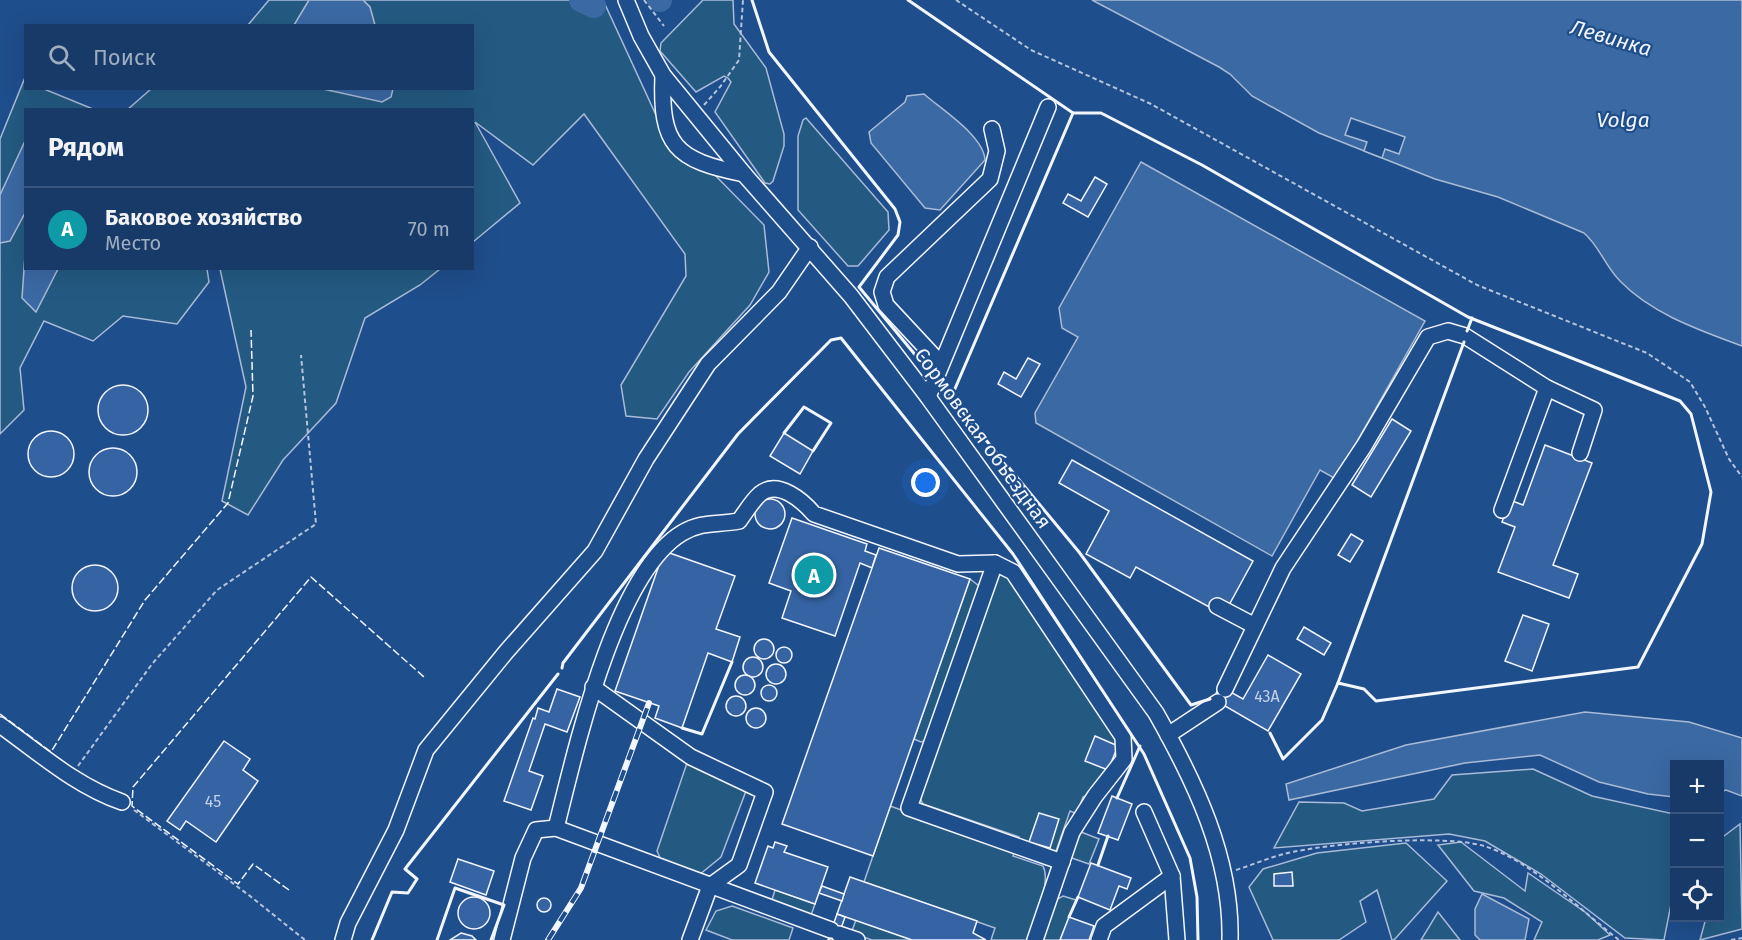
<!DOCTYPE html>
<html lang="ru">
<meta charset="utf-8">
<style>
body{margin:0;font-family:"Fira Sans",sans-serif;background:#20416f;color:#f1f3f6}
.controls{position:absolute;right:18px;bottom:18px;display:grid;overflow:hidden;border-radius:0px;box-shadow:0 6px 24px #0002}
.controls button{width:54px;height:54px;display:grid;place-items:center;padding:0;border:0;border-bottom:2px solid #36547d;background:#173a69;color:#f1f3f6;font:30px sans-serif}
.you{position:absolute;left:926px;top:483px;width:21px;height:21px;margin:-15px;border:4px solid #fff;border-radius:50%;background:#1a73e8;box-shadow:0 0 0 9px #1a73e833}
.badge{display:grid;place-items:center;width:39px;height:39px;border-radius:50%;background:#ea580c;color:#fff;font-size:20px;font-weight:700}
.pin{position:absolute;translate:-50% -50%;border:3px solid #fff;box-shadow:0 2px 6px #0006}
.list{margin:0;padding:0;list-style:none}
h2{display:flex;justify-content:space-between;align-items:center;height:78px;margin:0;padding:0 24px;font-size:26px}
h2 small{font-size:20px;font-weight:400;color:#9eadc0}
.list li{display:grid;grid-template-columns:39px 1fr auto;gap:18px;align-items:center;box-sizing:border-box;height:84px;padding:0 24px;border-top:2px solid #36547d}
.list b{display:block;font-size:22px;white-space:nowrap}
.list p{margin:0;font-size:20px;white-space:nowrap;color:#9eadc0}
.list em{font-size:20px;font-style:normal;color:#9eadc0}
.icon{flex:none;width:33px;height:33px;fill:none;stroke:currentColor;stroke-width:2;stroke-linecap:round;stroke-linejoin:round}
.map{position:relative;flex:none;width:1742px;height:940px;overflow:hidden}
.search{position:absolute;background:#173a69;box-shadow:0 6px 24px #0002;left:24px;top:24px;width:450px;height:66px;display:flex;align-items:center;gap:15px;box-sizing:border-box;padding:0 21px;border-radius:0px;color:#9eadc0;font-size:22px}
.panel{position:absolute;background:#173a69;box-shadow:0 6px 24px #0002;left:24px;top:108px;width:450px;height:162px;border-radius:0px}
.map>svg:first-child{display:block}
</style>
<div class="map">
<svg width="1742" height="940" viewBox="0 0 1742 940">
<rect width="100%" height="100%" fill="#1f4e8c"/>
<g fill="#245a82" stroke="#a8bbd7" stroke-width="1.5">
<polygon points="269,0 603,0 656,115 764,225 769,272 750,305 689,372 657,419 626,416 621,385 686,276 685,254 584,114 533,165 475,122 520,203 473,242 472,110 127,110 151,89 472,88 472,26 248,25"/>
<polygon points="703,0 733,0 734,24 766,68 784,134 784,146 773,181 770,184 765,183 715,112 731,82 728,78 724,76 696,92 660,51 661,43"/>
<polygon points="24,80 26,88 44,89 93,109 26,110 26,268 207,269 209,282 177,324 123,316 93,341 44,321 20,368 24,410 0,434 0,139"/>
<polygon points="806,118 888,212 889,230 858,266 848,266 798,210 798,136 803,120"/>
<polygon points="220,269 440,269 420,285 365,318 336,403 283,460 248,515 222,501 246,387"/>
<polygon points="1003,573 1011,577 1115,735 1121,757 1094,792 1083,797 1077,814 1070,811 1055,854 1018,841 1019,837 923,804 918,794 994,575"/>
<polygon points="970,579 979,586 980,595 930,739 921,742 914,739"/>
<polygon points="688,760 746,791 721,857 699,875 662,862 657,851"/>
<polygon points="1533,769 1592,796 1674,814 1674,889 1664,940 1625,938 1541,874 1485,841 1449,834 1274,848 1299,802 1344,803 1362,811 1434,799 1452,775"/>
<path d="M890,806L1015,850L1013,856L1043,866C1052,883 1033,922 1027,940H991L995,928L864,882Z"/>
<polygon points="1740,824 1742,929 1700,940 1706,918 1720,918 1720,839"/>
<polygon points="1081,832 1099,839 1089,864 1069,857"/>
<polygon points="1461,842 1525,891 1528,873 1585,912 1610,935 1598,940 1534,940 1542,922 1504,898 1474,891 1438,845"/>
<polygon points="1406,843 1447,881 1394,940 1392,940 1377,890 1360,901 1366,922 1339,940 1273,940 1249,887 1263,869 1317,853"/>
<polygon points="775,890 815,904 810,918 771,903"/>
<polygon points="1063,896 1076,900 1060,940 1040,940 1054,901"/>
<polygon points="732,906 793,928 789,940 732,940 706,930 716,911"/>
<polygon points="1438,912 1460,940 1421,940"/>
<polygon points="856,920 912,940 872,940 851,933"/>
</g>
<g fill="#3b69a3" stroke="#a8bbd7" stroke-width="1.5">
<polygon points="309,0 363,0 370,7 375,25 294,25"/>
<path d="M1092,0H1742V346C1699,330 1652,314 1620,281C1605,266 1600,247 1584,233L1498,197L1435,179L1319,133L1252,96L1230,74L1219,67Z"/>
<polygon points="323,89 393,88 393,89 391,97 382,102"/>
<path d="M924,94C942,110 984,136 985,160L940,210L925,208L871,143L869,132L905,102L907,96Z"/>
<polygon points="25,141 25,213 10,241 0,243 0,195"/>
<polygon points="1141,162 1425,321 1336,479 1320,470 1272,556 1036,423 1035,413 1078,337 1062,328 1059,308"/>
<polygon points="25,255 26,268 58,269 36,312 22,298"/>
<polygon points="1585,712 1689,722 1742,738 1742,796 1726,790 1720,792 1720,764 1674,764 1674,797 1648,794 1599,782 1540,755 1465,763 1289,800 1286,784 1406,745"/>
<polygon points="1482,894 1529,919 1525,940 1480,940 1475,935 1475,909"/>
</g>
<polygon fill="#1f4e8c" stroke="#a8bbd7" stroke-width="1.5" points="1351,118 1405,137 1399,154 1385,149 1382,158 1364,151 1367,142 1345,135"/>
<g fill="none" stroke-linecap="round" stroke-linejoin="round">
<g stroke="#3b69a3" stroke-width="24">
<polyline points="581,0 594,6"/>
<polyline points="659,0 660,0"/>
</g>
</g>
<g fill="#3563a3" stroke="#f2f6ff" stroke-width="1.5">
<polygon points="1095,177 1107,184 1088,217 1063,203 1068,194 1081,201"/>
<polygon points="1028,358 1040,364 1021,397 998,384 1004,372 1016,379"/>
<circle cx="123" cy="410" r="25"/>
<polygon points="1392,419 1411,431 1371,497 1352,485"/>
<circle cx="51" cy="454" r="23"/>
<polygon points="784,433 813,451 800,474 770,456"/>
<polygon points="1545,445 1592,463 1553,565 1578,574 1569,598 1498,572 1515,527 1502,522 1510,500 1523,505"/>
<circle cx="113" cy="472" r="24"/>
<polygon points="1072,460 1253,561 1229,605 1217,598 1211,608 1136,567 1130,578 1086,554 1109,511 1059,483"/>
<circle cx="770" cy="514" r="15"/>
<polygon points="792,518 867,544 865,551 876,555 872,568 860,563 835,636 782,618 791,591 769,583"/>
<polygon points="1351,534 1363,541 1350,562 1338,555"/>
<polygon points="879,548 970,579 873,856 782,824"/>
<polygon points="664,551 735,576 716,629 740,637 732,662 708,653 682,728 655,718 659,706 615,691"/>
<circle cx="95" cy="588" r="23"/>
<polygon points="1523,615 1549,624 1532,671 1505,661"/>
<polygon points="1304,627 1331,643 1324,655 1297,639"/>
<circle cx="764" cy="649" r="10"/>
<circle cx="784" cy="655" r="8"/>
<polygon points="1268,655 1301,674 1268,731 1213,699 1220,686 1243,699"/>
<circle cx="753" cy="667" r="10"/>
<circle cx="776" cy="674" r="10"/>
<circle cx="745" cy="685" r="10"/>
<circle cx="769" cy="693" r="8"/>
<polygon points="557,689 580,697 567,732 545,724 529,771 543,776 531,810 504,801 533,718 535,719 538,708 549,712"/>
<circle cx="736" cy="706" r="10"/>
<circle cx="756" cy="718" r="10"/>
<polygon points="1095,736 1118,746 1108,770 1085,761"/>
<polygon points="224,741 250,759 243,770 258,781 216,842 186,821 180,830 167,821"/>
<polygon points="1112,796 1132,804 1118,840 1098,833"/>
<polygon points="1039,813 1059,819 1050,848 1029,842"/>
<polygon points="775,842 787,846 784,852 828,867 815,904 755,883 768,846 773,848"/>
<polygon points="458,859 494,871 486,895 450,882"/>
<polygon points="1091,863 1131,878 1127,889 1119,886 1110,910 1078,897"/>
<polygon points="1292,872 1293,886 1274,886 1274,874"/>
<polygon points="850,877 977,921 973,933 986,940 912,940 837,914"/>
<polygon points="822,886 844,894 842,901 819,893"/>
<circle cx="474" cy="913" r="16"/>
<circle cx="544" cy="905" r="7"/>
<polygon points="837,914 845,917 837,940 828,940"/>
<polygon points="1069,917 1094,926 1089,940 1060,940"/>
<polygon points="461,933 472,936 476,940 450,940"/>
</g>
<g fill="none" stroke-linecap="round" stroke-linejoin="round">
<defs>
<g id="minor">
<path d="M626,0L641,36L663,75L744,174L851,296L928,397L1156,713C1195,782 1232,858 1230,940"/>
<path d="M663,75C660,146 675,160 744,174"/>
<polyline points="941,364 886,305 882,292 887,277 990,179 997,151 992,129"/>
<polyline points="928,397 1048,107"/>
<polyline points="1502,510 1547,388"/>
<polyline points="995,563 909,808 1062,862"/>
<polyline points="1217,606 1255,626"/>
<polyline points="593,687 691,757 765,792 739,865 710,886 690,940"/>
<polyline points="1225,689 1283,568 1364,446 1428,337 1448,331 1465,336 1547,388 1594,410 1580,453"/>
<path d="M0,725C39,753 76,786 122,802"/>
<polyline points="1168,735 1218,702"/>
<polyline points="1144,812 1172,876 1177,940"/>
<path d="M556,828C575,753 614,574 682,533C702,521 717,525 739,521C745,513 752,501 760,494C778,479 803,501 814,514L958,564L995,563L1013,572L1123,737L1124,759L1095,796L1072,832L1035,940"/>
<polyline points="839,934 857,940"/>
<polyline points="343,940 348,923 396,830 426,750 506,652 595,551 646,459 708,364 779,292 810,247"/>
<polyline points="502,940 523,858 536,830 556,828 831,930"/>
<polyline points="1099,940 1104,926 1172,876"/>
</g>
</defs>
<use href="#minor" stroke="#f2f6ff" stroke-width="18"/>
<g stroke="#b3c4dc" stroke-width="2" stroke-dasharray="4.5 3" stroke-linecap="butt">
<polyline points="644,0 664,26"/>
<polyline points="956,0 1031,50 1151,104 1477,285 1647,353 1690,382 1705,407 1729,459 1742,477"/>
<polyline points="704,105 720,87 739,60 743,0"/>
<polyline points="78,766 152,664 217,590 316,524 301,355"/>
<polyline points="134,810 250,896 305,940"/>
<path d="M1236,870C1252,865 1268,858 1284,854C1325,843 1444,834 1484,846C1532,861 1579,909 1619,940"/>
<polyline points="1731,940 1742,938"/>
</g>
<use href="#minor" stroke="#1f4e8c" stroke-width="15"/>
<defs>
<polyline id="rail" points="548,940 581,888 649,703"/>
</defs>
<use href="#rail" stroke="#f2f6ff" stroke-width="6"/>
<use href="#rail" stroke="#1f4e8c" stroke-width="4" stroke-dasharray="11" stroke-linecap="butt"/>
<g stroke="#f2f6ff" stroke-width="1.5" stroke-dasharray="8 3" stroke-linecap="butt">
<polyline points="0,714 51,752 145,600 228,503 253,396 251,330"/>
<polyline points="289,890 253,864 238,884 132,806 133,787 311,577 424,677"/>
</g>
<g stroke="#f2f6ff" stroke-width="3">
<polyline points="752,0 769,52 895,209 900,222 898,235 859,287 951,398"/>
<polyline points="908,0 1073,113"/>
<polyline points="1467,331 1472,318"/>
<polyline points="784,433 804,407 831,423 813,451"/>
<polyline points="562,668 563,663 738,434 831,340 841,338 1013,554 1144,754 1190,858 1197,897 1198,940"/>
<polyline points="1338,683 1464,342"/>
<polyline points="1210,699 1191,705 1079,552 951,398 1073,113 1101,113 1202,165 1468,317 1680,401 1691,414 1711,492 1702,544 1638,667 1376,701 1364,689 1338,683 1322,720 1283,759 1270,733"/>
<polyline points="682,728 702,734 732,662"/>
<polyline points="1117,798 1140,746"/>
<polyline points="1098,865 1108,836"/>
<polyline points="1069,917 1078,897"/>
<polyline points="372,940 392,892 408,893 417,879 405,869 558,674"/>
<polyline points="437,940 455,888 504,905 491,940"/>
</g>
</g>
<g text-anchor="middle" stroke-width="4.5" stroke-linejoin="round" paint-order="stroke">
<g font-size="16" fill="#c3d1e8">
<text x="1267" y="702">43А</text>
<text x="213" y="807">45</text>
</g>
<g font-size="20" fill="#f2f6ff" stroke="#1f4e8c">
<text transform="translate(983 438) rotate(54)" y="7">Сормовская объездная</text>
</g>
<g font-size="21" font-style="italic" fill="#f2f6ff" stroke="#1f4e8c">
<text transform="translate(1611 38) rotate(16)" y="7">Левинка</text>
<text x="1623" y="127">Volga</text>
</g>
</g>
</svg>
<div class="controls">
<button>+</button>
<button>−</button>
<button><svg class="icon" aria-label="locate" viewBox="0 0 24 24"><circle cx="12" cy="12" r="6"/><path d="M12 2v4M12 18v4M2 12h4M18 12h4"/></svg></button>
</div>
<div class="you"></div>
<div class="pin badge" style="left:814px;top:575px;background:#0f9aa8">A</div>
<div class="search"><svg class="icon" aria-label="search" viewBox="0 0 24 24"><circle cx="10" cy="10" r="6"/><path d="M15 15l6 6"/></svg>Поиск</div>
<section class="panel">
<h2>Рядом<small></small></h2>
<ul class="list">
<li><span class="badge" style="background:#0f9aa8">A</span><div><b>Баковое хозяйство</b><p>Место</p></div><em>70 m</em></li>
</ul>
</section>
</div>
